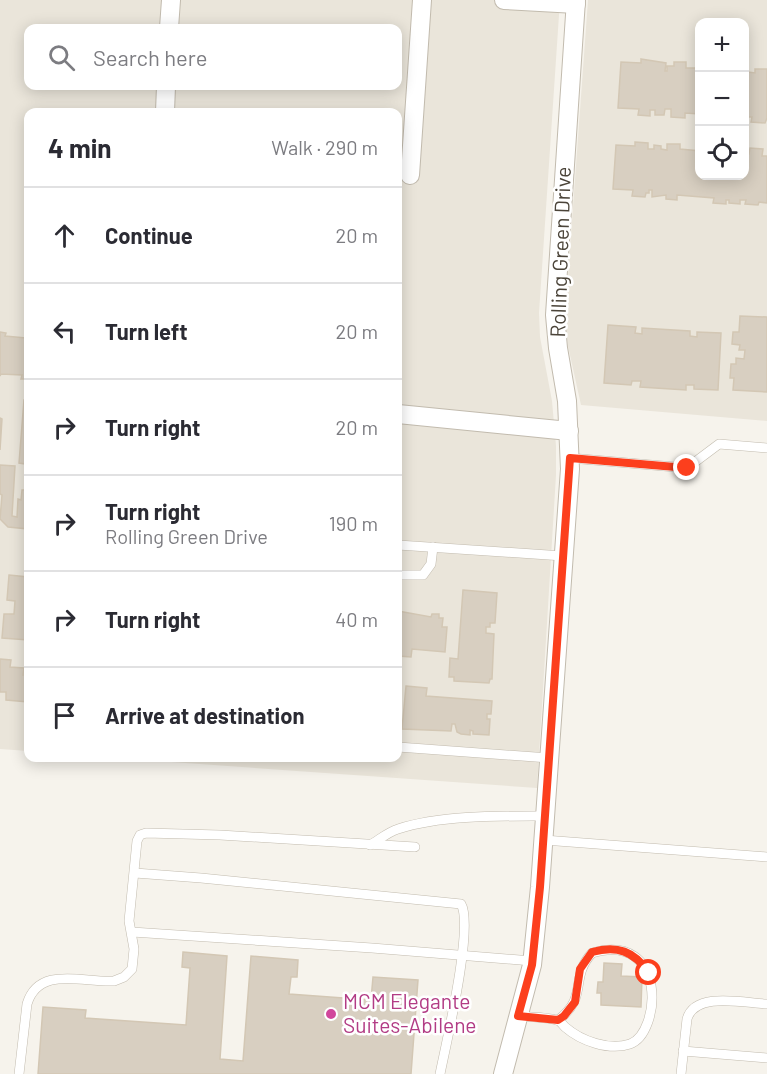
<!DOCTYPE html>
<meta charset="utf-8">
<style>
body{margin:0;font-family:Barlow,sans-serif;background:#f7f7f7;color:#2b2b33}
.controls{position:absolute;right:18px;top:18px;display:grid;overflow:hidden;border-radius:12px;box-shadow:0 3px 15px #0003}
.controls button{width:54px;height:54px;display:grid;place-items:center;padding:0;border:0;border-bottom:2px solid #e1e1e2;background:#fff;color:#2b2b33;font:30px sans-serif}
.stop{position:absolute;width:18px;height:18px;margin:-14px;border:4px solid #fc3f1d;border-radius:50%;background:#fff}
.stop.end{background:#fc3f1d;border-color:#fff;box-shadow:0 2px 6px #0008}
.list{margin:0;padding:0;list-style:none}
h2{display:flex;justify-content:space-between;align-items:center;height:78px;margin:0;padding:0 24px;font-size:26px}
h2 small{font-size:20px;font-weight:400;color:#7c7c81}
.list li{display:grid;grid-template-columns:39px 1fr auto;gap:18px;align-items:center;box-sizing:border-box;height:96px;padding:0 24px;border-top:2px solid #e1e1e2}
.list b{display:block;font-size:22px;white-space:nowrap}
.list p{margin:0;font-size:20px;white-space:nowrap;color:#7c7c81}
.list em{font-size:20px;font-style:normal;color:#7c7c81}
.icon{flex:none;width:33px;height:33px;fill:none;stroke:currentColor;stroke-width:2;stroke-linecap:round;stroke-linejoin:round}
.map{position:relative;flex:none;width:767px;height:1074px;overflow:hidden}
.search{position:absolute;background:#fff;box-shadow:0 3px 15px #0003;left:24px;top:24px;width:378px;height:66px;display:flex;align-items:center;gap:15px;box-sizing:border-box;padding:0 21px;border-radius:12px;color:#7c7c81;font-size:22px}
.panel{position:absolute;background:#fff;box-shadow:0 3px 15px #0003;left:24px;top:108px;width:378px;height:654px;border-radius:12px}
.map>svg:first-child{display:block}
</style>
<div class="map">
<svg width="767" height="1074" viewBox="0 0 767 1074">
<rect width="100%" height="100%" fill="#f6f3ec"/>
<g fill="#eae5da" fill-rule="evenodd">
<path d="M0,0H560L539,313L540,337L552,401L556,446V475L537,788L115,758H398V112H28V751L0,749ZM28,28H398V86H28Z"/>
<path d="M588,0H767V421L581,405L568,346L565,317ZM700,22H744V176H700Z"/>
</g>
<g fill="#d8cfc1" stroke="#d3c7b4" stroke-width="1.5">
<polygon points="641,59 666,63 665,71 667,71 667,66 674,66 674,62 686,62 686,68 700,68 700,114 685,113 685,118 671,117 671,109 665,109 664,115 655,115 655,110 650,110 650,116 638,115 639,109 618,108 621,62 641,63"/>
<polygon points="744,69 748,69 748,72 755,73 755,69 767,69 767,118 765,123 751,122 752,117 745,117 744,121"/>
<polygon points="635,142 648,143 648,149 654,149 654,145 661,146 661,149 667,150 667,144 680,144 680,149 700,151 700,176 744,176 744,154 749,154 750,148 763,149 762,156 767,156 767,203 759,202 758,205 745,204 746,200 740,200 740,204 729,203 729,200 726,200 726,204 713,203 714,198 677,195 677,200 666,199 666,195 652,197 652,190 649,190 649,193 646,193 645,197 632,196 633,190 613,189 616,145 635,146"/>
<polygon points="740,316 767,317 767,392 733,390 734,378 730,378 731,364 736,364 736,358 744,359 745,350 739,350 740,345 732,344 733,332 739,332"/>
<polygon points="608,325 636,327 635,333 642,334 642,328 690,331 690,336 697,337 697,332 721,333 718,390 694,389 694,385 686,385 686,390 640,387 641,381 632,381 631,385 604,383"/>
<polygon points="0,332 6,333 5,336 26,338 26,334 28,335 28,379 21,379 22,375 1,374 0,376"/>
<polygon points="24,400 28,400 28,470 25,470 25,464 19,463"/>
<polygon points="0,418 2,419 0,450"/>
<polygon points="0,465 15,466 12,516 17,517 18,499 21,500 22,490 28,490 28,543 28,529 8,527 0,519 2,495 0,494"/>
<polygon points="9,575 28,577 28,640 2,638 4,614 14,614 15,601 7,600"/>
<polygon points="463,590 497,593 495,623 490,623 490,627 486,627 486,633 494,634 492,679 490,679 489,683 454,681 454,677 449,677 450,658 458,659"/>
<polygon points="398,611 431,617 432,614 439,614 439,618 443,618 442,627 447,627 445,652 412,649 411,657 398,656"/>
<polygon points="0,659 11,660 10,667 24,668 23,675 28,675 28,702 6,700 6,692 0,692"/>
<polygon points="406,686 427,688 426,696 492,701 491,714 487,714 487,719 490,719 489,735 473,734 473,731 470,730 470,735 461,734 457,732 455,724 452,724 451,731 402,729"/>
<polygon points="183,952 227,956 220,1059 243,1061 251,956 298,960 297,977 291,977 289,994 371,1000 373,977 418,980 411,1074 38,1074 43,1007 86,1010 85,1018 186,1025 190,968 182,967"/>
<polygon points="604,963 622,964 621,976 642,977 641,1007 601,1005 601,993 597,993 598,982 603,982"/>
</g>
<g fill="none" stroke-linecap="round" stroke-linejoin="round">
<defs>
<g id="service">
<polyline points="570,458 687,468 719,444 767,448"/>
<polyline points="398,545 563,556"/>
<polyline points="398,575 423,575 431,564 433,547"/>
<polyline points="398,747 549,758"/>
<polyline points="544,840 767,857"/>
<path d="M370,845C379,840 388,832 398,829C441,815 500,816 545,816"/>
<path d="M135,873L201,878L461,904C474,926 446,1044 440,1074"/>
<polyline points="132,932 372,948 532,961"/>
<path d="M518,1016C527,1017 552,1017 559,1021C561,1022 563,1025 565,1027C581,1041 609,1051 630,1044C661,1033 668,931 592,953C569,978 589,997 558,1020"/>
<polyline points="683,1051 767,1058"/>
<path d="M19,1074L27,1004C39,965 83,983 114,981L124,977L132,969L134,949L129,921L137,841L140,835L146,833L220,835L415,847"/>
<path d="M681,1074L687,1019C695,991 744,1003 767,1004"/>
</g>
<g id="minor">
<polyline points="504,0 576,4"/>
<polyline points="169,28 171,0"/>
<polyline points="165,112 166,86"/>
<polyline points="410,175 422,0"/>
<polyline points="398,414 569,431"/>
<polyline points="503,1074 532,965 540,887 570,469 567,401 558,348 555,315 576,0"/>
</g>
</defs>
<use href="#service" stroke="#c2bbae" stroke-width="10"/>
<use href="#minor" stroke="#c2bbae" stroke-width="20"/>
<use href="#service" stroke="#fff" stroke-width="9"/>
<use href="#minor" stroke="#fff" stroke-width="18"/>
</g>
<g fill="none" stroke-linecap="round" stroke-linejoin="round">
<path stroke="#fc3f1d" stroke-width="8" d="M649,973C634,951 617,945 592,952L580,969L575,1002L564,1016L558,1020L518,1016L532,965L540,887L570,458L687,468"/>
</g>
<circle fill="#d1479c" stroke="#fff" stroke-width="2" cx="331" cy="1014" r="6"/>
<g text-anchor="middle" stroke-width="5" stroke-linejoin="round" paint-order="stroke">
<g font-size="21" fill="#4b4439" stroke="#fff">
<text transform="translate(561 252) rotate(-88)" y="7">Rolling Green Drive</text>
</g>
<g font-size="21" fill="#b23c85" stroke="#fff" text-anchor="start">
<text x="343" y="1009">MCM Elegante<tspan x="343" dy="24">Suites-Abilene</tspan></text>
</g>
</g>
</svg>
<div class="controls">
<button>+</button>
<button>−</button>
<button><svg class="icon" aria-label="locate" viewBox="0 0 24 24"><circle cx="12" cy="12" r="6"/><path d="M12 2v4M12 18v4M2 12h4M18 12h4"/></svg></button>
</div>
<div class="stop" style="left:649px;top:973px"></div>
<div class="stop end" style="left:687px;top:468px"></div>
<div class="search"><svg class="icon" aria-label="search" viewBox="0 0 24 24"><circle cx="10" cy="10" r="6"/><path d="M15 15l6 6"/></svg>Search here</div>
<section class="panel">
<h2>4 min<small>Walk · 290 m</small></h2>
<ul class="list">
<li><svg class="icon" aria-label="ahead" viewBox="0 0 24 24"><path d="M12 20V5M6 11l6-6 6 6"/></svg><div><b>Continue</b></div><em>20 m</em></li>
<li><svg class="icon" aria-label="left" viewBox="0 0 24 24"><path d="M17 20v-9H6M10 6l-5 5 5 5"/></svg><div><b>Turn left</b></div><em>20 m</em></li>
<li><svg class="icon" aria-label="right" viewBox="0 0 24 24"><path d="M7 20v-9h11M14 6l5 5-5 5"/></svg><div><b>Turn right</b></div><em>20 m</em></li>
<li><svg class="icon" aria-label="right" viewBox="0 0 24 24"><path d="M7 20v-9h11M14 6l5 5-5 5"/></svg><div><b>Turn right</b><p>Rolling Green Drive</p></div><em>190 m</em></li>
<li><svg class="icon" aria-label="right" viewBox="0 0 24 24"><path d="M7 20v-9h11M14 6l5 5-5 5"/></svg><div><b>Turn right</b></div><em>40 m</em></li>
<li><svg class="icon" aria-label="arrive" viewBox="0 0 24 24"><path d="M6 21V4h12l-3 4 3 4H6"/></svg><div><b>Arrive at destination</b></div></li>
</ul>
</section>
</div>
